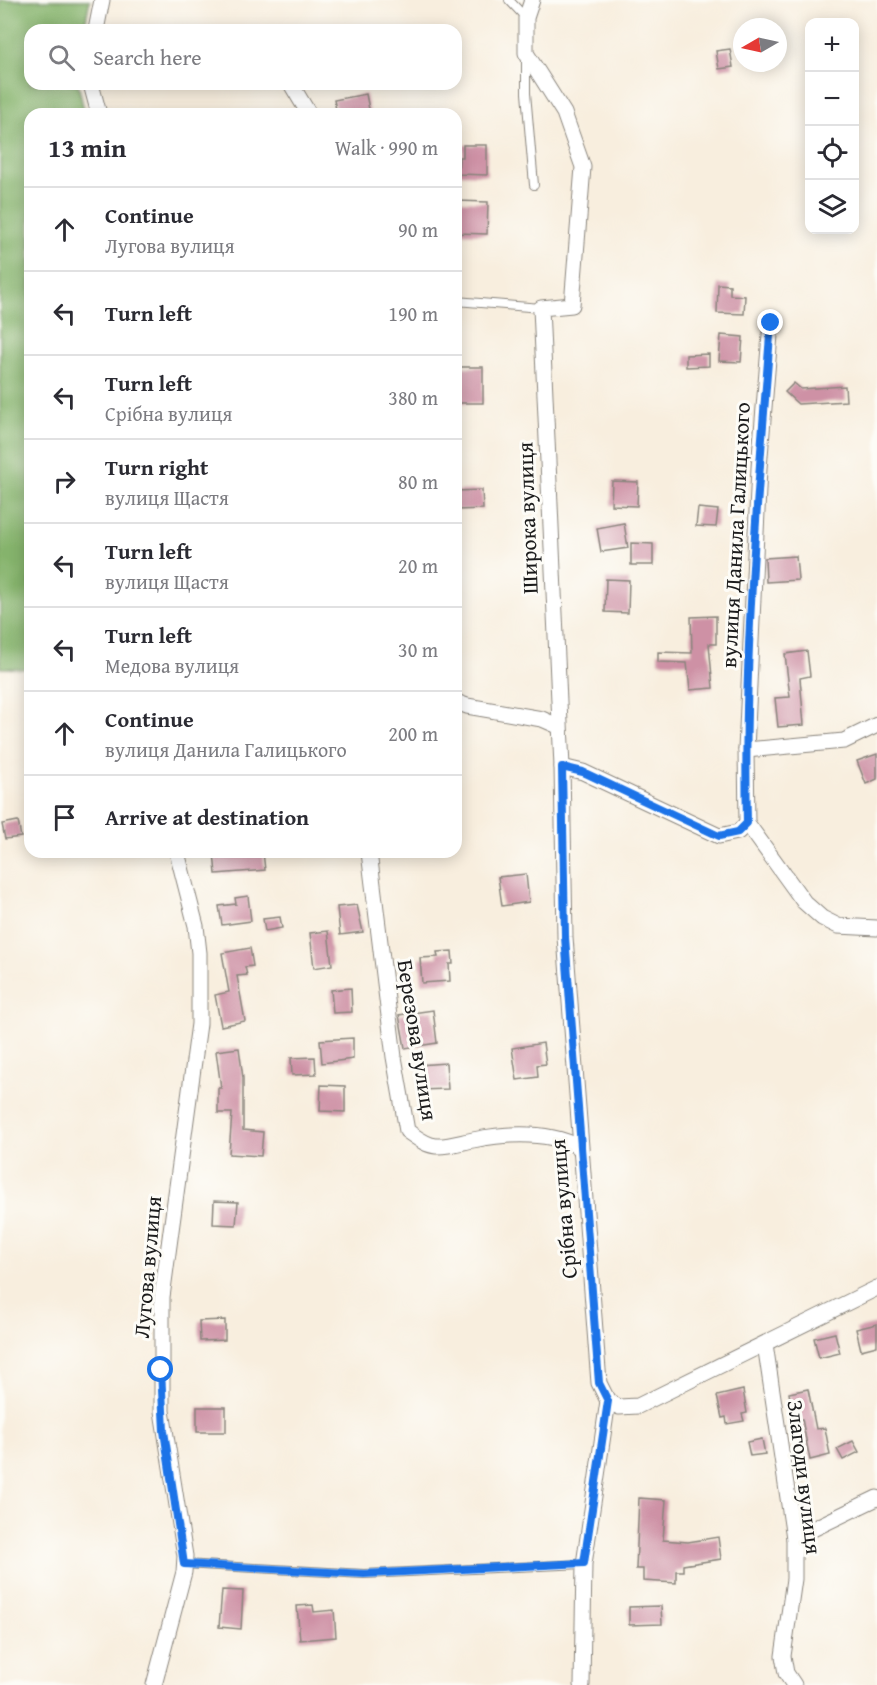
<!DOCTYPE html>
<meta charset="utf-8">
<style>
body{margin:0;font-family:"Gentium Book Plus",serif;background:#f2f2f3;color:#2b2b33}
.controls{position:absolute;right:18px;top:18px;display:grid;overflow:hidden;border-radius:12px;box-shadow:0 3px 15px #0003}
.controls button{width:54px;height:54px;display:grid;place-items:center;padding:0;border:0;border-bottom:2px solid #e1e1e2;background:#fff;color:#2b2b33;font:30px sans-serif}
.compass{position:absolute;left:733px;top:18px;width:54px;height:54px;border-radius:50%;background:#fff;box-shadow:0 3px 15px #0003;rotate:261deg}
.stop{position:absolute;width:18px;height:18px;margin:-14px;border:4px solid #1a73e8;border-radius:50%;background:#fff}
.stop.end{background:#1a73e8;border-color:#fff;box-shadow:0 2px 6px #0008}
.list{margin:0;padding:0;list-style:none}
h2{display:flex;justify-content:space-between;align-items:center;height:78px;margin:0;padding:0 24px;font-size:26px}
h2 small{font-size:20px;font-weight:400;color:#7c7c81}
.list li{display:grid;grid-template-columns:39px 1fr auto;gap:18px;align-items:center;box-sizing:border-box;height:84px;padding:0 24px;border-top:2px solid #e1e1e2}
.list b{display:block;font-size:22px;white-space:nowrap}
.list p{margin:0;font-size:20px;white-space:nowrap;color:#7c7c81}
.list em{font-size:20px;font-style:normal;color:#7c7c81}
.icon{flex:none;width:33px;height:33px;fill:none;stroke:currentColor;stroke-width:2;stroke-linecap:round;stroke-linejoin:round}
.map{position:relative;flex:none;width:877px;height:1685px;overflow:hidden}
.search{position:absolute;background:#fff;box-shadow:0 3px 15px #0003;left:24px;top:24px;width:438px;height:66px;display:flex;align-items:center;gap:15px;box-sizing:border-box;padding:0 21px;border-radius:18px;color:#7c7c81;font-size:22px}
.panel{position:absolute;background:#fff;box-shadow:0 3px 15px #0003;left:24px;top:108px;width:438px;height:750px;border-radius:18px}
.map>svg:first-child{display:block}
</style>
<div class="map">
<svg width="877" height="1685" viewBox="0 0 877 1685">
<rect width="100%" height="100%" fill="#fdfcf7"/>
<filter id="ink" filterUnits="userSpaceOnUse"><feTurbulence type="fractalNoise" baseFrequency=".0167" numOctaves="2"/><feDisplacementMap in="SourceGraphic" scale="12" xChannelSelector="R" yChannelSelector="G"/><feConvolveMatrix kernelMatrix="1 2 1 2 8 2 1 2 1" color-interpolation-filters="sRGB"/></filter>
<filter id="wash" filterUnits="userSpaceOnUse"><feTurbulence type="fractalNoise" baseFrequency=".008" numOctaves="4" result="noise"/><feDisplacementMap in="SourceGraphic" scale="24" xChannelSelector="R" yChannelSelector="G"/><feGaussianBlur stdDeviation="1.35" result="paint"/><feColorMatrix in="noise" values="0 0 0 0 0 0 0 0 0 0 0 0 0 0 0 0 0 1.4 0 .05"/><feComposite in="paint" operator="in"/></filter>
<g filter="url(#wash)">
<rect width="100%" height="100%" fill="#f8eede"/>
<polygon fill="#85b36c" stroke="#506844" stroke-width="1.5" points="0,0 90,0 84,30 30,30 30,84 78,84 85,114 30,114 30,669 0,668"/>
<g id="blocks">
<g fill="#ce91a5">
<polygon points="730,49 733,67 719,69 716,51"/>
<polygon points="366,94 370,114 337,114 334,100"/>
<polygon points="463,145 487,145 487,175 458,174 459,157 463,157"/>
<polygon points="457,201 488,202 487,234 456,233"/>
<polygon points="718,284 730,285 730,295 745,296 744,314 717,313"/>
<polygon points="721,335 743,337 741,362 719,361"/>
<polygon points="709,354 709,366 686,367 686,355"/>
<rect x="456" y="367" width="27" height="36"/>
<polygon points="794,383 801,389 845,386 846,401 798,404 785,392"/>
<polygon points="612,481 638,482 637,506 611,505"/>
<polygon points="482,490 483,509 456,510 456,491"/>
<polygon points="698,508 718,510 716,527 696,526"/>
<polygon points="624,523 628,548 601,552 597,528"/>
<polygon points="631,543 653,544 653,565 631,565"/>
<polygon points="796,556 798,580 766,582 765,558"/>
<polygon points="606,579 629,580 628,613 605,612"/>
<polygon points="716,616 716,644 709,644 713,688 690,690 687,663 658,662 658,652 692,653 691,617"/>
<polygon points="807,651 810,676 800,678 804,725 778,727 775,698 790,697 785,654"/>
<polygon points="877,754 877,779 866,784 857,761"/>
<polygon points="18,821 21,837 5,839 2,824"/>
<polygon points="228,852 263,852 265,870 216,874 214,853"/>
<polygon points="526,874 529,902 502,906 498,877"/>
<polygon points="248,896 251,921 222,925 219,906 236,904 235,898"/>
<polygon points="357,905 363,932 340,935 337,907"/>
<polygon points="280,917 282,928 265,931 263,919"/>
<polygon points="328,931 332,965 314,968 310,933"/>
<polygon points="250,948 253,966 245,967 247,975 237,976 245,1021 221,1026 215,995 229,992 222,953"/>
<polygon points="452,951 453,964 449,964 450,981 422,983 420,958 438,957 437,952"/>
<polygon points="351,988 352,1012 333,1013 331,990"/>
<polygon points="433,1010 437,1043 405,1048 399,1015"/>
<polygon points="353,1038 353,1059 322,1063 320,1040"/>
<polygon points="543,1043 546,1064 537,1065 538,1077 517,1080 512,1048"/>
<polygon points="239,1048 243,1078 243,1130 263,1132 261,1156 229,1154 232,1113 218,1113 218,1088 221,1088 216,1051"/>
<polygon points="315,1057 316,1074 292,1075 291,1058"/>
<polygon points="446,1063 448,1089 419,1090 418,1065"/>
<polygon points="321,1085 345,1086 345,1112 320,1111"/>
<polygon points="214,1201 238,1202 236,1225 213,1224"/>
<polygon points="225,1320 225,1340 200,1341 199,1321"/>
<polygon points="877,1324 877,1346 861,1350 856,1329"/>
<polygon points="835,1333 840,1353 819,1358 814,1338"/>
<polygon points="808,1389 816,1429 825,1428 830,1455 810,1460 802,1419 794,1421 789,1393"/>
<polygon points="743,1390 747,1413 742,1414 744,1421 727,1424 726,1417 722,1418 717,1396"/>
<rect x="197" y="1407" width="29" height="25"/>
<polygon points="762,1439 765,1454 750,1456 747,1442"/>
<polygon points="853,1441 859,1452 843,1460 837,1449"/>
<polygon points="639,1498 666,1500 663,1540 688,1542 718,1537 721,1559 683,1565 683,1571 676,1571 676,1583 643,1581 643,1569 636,1569"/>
<polygon points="222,1590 243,1591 241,1629 219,1627"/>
<polygon points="313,1605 314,1612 334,1610 336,1637 300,1640 297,1606"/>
<polygon points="661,1606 662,1624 629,1625 629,1607"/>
</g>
</g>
</g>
<g filter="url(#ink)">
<use href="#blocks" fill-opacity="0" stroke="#8a857d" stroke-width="1.5"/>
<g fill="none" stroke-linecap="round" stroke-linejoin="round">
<defs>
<g id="lane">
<polyline points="509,0 526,18"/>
<polyline points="526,58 526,93 534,185"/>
<polyline points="456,301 541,308"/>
<polyline points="184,1564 364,1574 584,1564"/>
</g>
<g id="street">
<polyline points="532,0 526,18 526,53 564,113 583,167 572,305 541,308 562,767 565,937 599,1383 608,1401 584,1564 582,1685"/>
<polyline points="96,30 102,0"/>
<polyline points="91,84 99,114"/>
<polyline points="291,84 309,114"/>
<polyline points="771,323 759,468 746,750 747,823 804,902 822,918 838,926 877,928"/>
<polyline points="456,702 467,706 542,719 558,726"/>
<polyline points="746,750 844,741 877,725"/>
<polyline points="562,767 583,772 719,836 738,832 747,823"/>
<path d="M369,852L394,1057L407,1131C416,1137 425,1145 436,1146C447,1147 462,1142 473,1140C508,1133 547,1131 579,1147"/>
<polyline points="765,1344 794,1538 794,1579 783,1656 786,1673 794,1685"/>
<polyline points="608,1401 619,1407 638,1406 877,1288"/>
<polyline points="794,1538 877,1498"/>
<polyline points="154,1685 184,1572 185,1556 162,1411 162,1297 199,1024 199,953 196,926 177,852"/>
</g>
</defs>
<use href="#lane" stroke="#8a857d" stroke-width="10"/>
<use href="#street" stroke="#8a857d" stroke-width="17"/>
<use href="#lane" stroke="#fff" stroke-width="8"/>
<use href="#street" stroke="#fff" stroke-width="15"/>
</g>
</g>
<g fill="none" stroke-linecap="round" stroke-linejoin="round" filter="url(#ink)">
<path stroke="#1a73e8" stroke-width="8" d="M161,1370L164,1431L184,1564L364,1574L584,1563L608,1401L599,1383L565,937L562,767L583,772L719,836L738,832L747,823C743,657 758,489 771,323"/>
</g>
<g text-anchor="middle" stroke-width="6" stroke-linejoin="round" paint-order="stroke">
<g font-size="22" fill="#1c1c1c" stroke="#fdfcf7">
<text transform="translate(527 518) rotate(-92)" y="8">Широка вулиця</text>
<text transform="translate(735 535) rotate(-87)" y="8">вулиця Данила Галицького</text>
<text transform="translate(418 1040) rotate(81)" y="8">Березова вулиця</text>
<text transform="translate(563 1209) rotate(-95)" y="8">Срібна вулиця</text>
<text transform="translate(147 1267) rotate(-85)" y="8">Лугова вулиця</text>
<text transform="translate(805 1477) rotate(83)" y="8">Злагоди вулиця</text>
</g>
</g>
</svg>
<div class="controls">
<button>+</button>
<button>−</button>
<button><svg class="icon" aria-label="locate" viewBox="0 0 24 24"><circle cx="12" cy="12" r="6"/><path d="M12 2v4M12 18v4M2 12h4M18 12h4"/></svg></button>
<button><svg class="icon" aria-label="layers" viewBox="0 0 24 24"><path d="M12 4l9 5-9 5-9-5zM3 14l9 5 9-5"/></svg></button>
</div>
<svg class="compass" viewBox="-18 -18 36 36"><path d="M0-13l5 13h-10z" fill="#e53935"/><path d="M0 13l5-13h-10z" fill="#7c7c81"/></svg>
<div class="stop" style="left:161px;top:1370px"></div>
<div class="stop end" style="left:771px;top:323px"></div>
<div class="search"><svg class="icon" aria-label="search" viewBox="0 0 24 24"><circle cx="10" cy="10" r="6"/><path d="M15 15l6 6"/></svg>Search here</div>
<section class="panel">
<h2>13 min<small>Walk · 990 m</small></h2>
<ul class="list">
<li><svg class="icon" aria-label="ahead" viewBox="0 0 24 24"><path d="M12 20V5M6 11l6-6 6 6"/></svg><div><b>Continue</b><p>Лугова вулиця</p></div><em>90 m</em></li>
<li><svg class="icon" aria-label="left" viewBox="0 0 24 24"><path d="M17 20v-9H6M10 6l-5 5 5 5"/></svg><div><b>Turn left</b></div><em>190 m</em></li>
<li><svg class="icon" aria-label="left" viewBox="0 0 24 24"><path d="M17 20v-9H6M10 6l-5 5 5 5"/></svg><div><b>Turn left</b><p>Срібна вулиця</p></div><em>380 m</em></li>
<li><svg class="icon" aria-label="right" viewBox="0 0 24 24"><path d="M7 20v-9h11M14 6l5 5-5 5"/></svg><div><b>Turn right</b><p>вулиця Щастя</p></div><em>80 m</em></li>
<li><svg class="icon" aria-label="left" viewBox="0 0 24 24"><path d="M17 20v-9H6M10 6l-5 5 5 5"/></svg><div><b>Turn left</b><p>вулиця Щастя</p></div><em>20 m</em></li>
<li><svg class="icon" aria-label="left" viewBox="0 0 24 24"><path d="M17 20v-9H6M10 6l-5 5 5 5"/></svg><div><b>Turn left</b><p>Медова вулиця</p></div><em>30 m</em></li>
<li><svg class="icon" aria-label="ahead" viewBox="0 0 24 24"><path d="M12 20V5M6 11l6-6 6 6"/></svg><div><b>Continue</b><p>вулиця Данила Галицького</p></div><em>200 m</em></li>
<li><svg class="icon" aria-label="arrive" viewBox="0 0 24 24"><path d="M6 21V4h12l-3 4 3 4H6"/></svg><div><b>Arrive at destination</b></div></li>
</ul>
</section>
</div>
